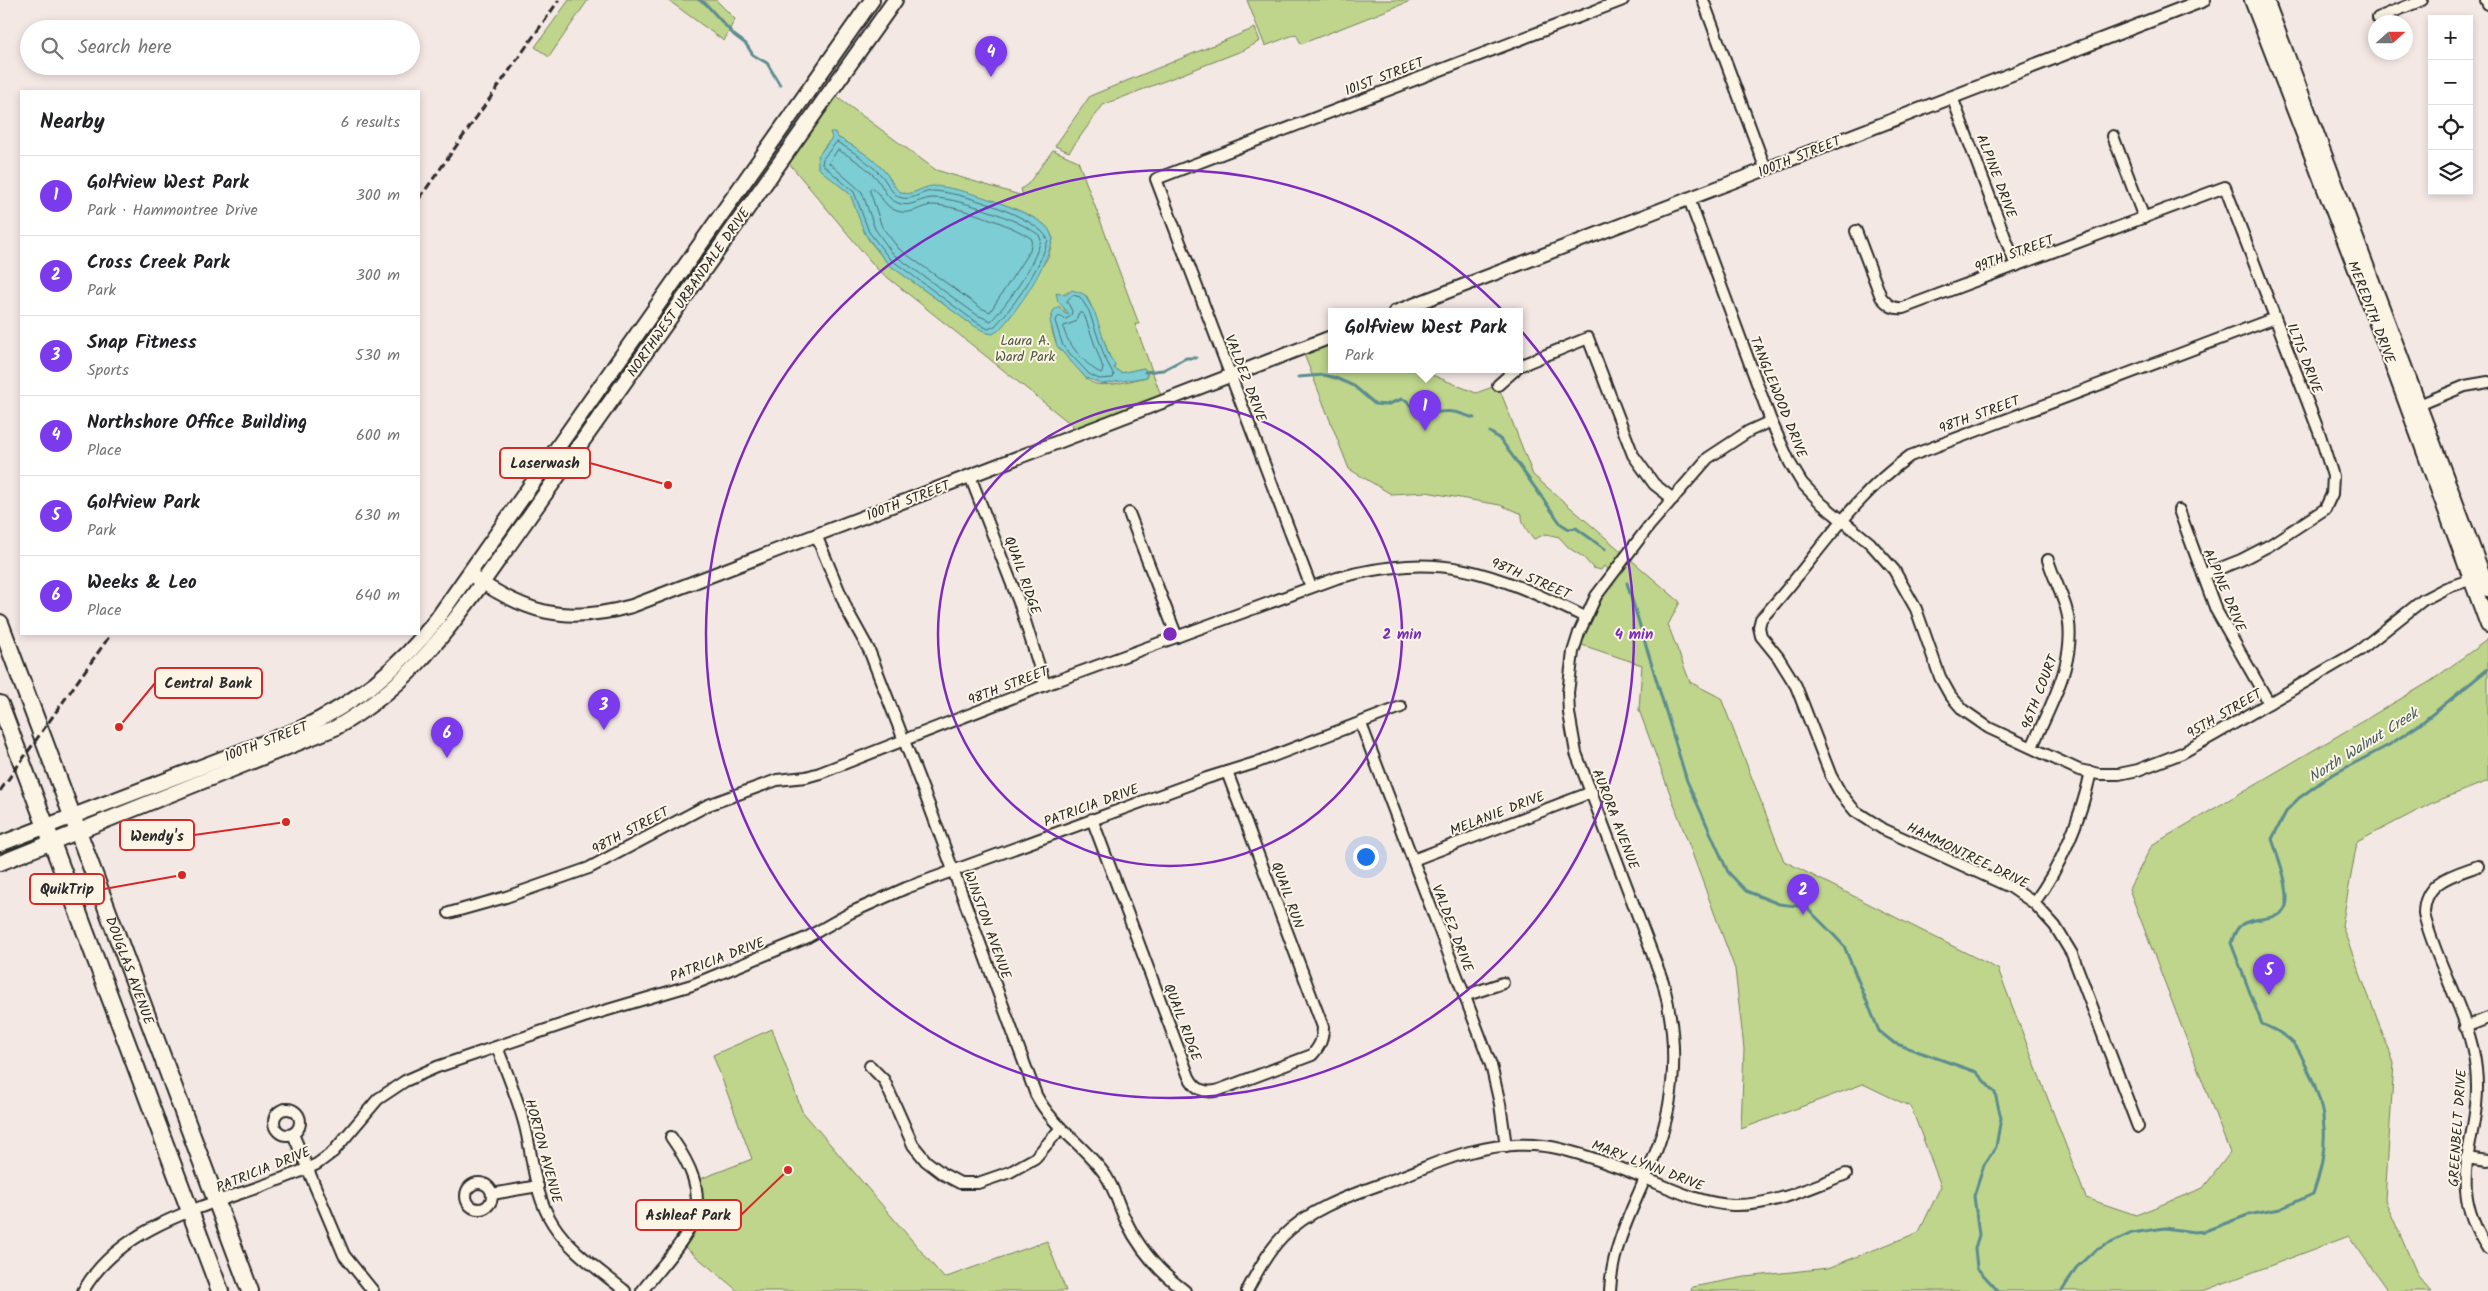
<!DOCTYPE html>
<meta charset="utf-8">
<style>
body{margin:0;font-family:Kalam,sans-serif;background:#f2f2f2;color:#202124}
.controls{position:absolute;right:15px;top:15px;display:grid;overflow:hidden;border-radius:0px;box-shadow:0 2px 8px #0003}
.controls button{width:45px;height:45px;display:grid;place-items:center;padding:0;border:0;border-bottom:1px solid #e0e0e0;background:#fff;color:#202124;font:25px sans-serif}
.compass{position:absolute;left:2368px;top:15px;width:45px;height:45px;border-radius:50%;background:#fff;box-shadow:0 2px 8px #0003;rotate:69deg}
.you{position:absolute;left:1365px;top:856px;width:18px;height:18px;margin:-12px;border:4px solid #fff;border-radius:50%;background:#1a73e8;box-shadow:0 0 0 8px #1a73e833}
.badge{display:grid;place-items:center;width:32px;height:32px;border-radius:50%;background:#7c3aed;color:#fff;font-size:16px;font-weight:700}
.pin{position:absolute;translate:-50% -41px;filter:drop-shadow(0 1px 2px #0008)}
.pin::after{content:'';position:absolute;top:26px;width:18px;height:15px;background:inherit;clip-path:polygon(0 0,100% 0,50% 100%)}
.popup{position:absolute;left:1328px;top:308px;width:195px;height:65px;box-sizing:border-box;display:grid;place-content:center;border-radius:0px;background:#fff;filter:drop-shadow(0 1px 4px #0005);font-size:16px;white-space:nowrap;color:#757577}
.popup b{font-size:19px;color:#202124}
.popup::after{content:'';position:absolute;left:50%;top:100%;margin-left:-10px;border:10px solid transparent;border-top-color:#fff}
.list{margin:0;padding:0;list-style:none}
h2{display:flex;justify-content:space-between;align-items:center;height:65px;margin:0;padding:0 20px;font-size:21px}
h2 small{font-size:16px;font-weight:400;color:#757577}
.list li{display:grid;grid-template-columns:32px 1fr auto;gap:15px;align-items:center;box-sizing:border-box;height:80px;padding:0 20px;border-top:1px solid #e0e0e0}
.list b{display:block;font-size:19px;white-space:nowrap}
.list p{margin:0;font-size:16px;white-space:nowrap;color:#757577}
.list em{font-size:16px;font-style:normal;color:#757577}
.icon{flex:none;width:28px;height:28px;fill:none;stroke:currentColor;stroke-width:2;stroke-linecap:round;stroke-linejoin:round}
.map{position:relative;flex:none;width:2488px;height:1291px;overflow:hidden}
.search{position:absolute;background:#fff;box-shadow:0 2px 8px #0003;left:20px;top:20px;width:400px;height:55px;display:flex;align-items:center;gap:12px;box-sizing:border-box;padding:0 18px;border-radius:28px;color:#757577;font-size:19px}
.panel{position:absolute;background:#fff;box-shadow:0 2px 8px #0003;left:20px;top:90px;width:400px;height:545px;border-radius:0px}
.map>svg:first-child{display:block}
</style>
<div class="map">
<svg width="2488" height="1291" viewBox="0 0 2488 1291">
<rect width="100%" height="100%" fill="#f4e8e5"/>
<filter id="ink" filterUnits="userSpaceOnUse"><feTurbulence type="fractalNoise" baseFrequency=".02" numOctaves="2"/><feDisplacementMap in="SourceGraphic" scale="10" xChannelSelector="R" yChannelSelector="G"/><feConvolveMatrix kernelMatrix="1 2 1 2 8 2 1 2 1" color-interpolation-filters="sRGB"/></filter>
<g filter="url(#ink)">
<g fill="#bed58b" stroke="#74805b" fill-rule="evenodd">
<polygon points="569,0 588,0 549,57 535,47"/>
<polygon points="668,0 716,0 735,19 724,41"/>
<polygon points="1247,0 1413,0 1301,44 1296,34 1265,46"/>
<polygon points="1255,28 1260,41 1244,50 1103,105 1069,152 1055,146 1090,96"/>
<path d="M830,92L936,170L1023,196L1021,189L1028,184L1053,150L1078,161L1139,324H1135L1163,401L1082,433L877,269L783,156ZM837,137C854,146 873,158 886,173C891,179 894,190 903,193C912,196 922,187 932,187C959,188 1025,208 1046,226C1049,229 1051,234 1053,239L1048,257L1008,320L971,324L888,264L868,239L850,194L818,167C818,156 825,140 837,137ZM1068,292L1086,296L1090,303L1114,368L1121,373L1144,368L1147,372V377C1131,380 1112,387 1096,384C1084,381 1081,370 1073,363C1060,352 1048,334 1052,316L1063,312L1069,314L1064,309L1062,295Z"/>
<path d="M1331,337V370H1420L1476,393L1498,385L1533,475L1680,602L1668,625L1690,682L1721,698L1784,861L1998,969L2086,1198L2136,1215L2203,1188L2230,1153L2129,889L2152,845L2431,681L2488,639V781L2432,803L2357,842L2342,926L2394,1063L2385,1200L2418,1276L2431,1291H2388L2349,1236L2203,1291H1691L1692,1287L1745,1277L1828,1268L1919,1232L1941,1186L1911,1107L1863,1084L1741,1129L1744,1049L1735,969L1639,710L1642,665L1576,643L1613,573L1604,566L1601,570L1593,568L1583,557L1569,548L1559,537L1546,534L1534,539C1528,532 1521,523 1522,514L1500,505L1426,492L1391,494L1349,469L1302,349Z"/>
<polygon points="772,1029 802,1111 944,1278 1047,1241 1066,1291 738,1291 680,1243 688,1232 695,1181 752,1159 713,1055"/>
</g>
<g fill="#7ccdd4" stroke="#5c8c90">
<path d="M830,132H835L837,137C855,147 873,157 886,173C891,179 894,190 903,193C912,196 922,187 932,186C957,186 1026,209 1046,226C1049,229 1051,234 1053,239C1043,272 1022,304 999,330L993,334L987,333L971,324L888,264L865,234L850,194L818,168V156L832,138Z"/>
<polygon points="1072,290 1084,294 1095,313 1109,356 1115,364 1114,368 1121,373 1144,368 1147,372 1147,377 1102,384 1086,378 1057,346 1050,321 1054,310 1059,306 1065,314 1069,314 1058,301 1056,293 1066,295"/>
</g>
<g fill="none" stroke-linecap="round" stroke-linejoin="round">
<g stroke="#4b6c6f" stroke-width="1">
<path d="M837,142C853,151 867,161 880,174C887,181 890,192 899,197C911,202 920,192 932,191C956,191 1038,216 1048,240C1039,270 1017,302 995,326L988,329L973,320L889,258L869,232L854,192L822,164L823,159Z"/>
<path d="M838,150C852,157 868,168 878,180C884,189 887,199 898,203C911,209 921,197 935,198C961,199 1018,219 1039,235L1041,240C1033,267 1010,301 991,321L977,315L893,254L875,229L862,192L829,163Z"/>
<path d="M872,188C882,195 884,207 897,211C912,216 921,205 934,205C958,206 1013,225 1032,239L1030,250L990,312L981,308L899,249L882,227L870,191Z"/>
<polygon points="1073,295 1080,297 1089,311 1105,358 1114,375 1113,378 1099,379 1089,374 1063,346 1055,321 1059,316 1066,319 1071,316 1072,311 1067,301"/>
<path d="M1079,313H1083L1085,317L1103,368L1102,373C1090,371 1061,337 1064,326L1075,322Z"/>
</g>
<g stroke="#5c8c90" stroke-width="3">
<polyline points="699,0 705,3 734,35 746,44 753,55 767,63 780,85"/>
<polyline points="1145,372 1163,370 1186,358 1196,358"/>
<path d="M1298,377L1324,375L1336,378L1354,386L1375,404L1386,405L1402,399L1407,401C1420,421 1436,409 1454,412C1461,413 1467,416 1474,418"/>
<polyline points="1490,432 1501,440 1561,524 1569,529 1576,528 1605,549"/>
<polyline points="1627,583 1687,781 1728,872 1746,891 1779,904 1806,907 1830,931 1844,946 1879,1031 1894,1043 1976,1072 1995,1093 2001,1118 1996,1147 1984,1165 1974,1196 1979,1235 1975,1248 1977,1268 1998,1291"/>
<path d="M2062,1291L2076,1268L2094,1251L2132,1233L2165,1228L2194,1232L2205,1231L2248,1215L2280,1209L2313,1194C2329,1149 2329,1111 2307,1068C2303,1060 2300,1050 2294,1044C2285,1034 2273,1029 2262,1024L2231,943C2233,938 2235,930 2240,926C2254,913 2289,927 2287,896C2286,877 2278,857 2272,839L2287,810L2299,798L2328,777L2389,745L2419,725L2488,669"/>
</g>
<defs>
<g id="minor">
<polyline points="1703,0 1766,170"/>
<polyline points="2486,0 2488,4"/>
<polyline points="2378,18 2422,0"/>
<polyline points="1952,97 2016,266"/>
<polyline points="2113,136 2144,218"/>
<polyline points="1689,199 1771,421 1790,463 1802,483 1822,504 1870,543 1894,570 1916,609 1940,677 1950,695 1963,710 1989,728 2079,770 2099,774 2119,774 2138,770 2182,753 2216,734 2360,650 2423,600 2446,588 2478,577"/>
<path d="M1856,231L1881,297C1888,305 1892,309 1903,308L2225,187L2319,432L2333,476L2332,494L2325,509L2270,545L2241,560L2203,575"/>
<polyline points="1519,366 1588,338 1633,455 1654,484 1673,499"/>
<polyline points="1498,385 1515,370"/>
<polyline points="2414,407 2465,386 2488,382"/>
<polyline points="970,476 1020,605 1045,685"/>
<polyline points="2179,510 2216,610 2269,703"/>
<polyline points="1129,513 1177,637"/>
<path d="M816,535L848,612L869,650L929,805L1036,1095C1054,1129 1085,1145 1106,1176C1115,1190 1119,1207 1126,1221C1140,1250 1159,1272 1185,1291"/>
<polyline points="1311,587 1156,179 1623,0"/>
<polyline points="1361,724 1491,1065 1500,1104 1506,1146"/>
<path d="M2032,747C2051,704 2080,656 2066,608C2061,592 2053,576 2048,560"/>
<path d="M1092,819L1189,1077C1196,1090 1205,1094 1219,1090L1312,1055C1320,1046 1323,1039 1323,1027L1227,772"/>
<polyline points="1413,860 1592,792"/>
<path d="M2478,866C2453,875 2424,881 2424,914C2436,965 2471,1017 2476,1069C2484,1138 2441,1178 2488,1249"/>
<path d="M2034,903C2063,863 2080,821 2091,772"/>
<path d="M449,913L506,897L589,868L708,805L777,780L806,777L820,773L1045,685L1337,578C1443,550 1491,572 1585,617"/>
<polyline points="1464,996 1503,983"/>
<polyline points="2465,1027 2488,1018"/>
<path d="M497,1047C507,1073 518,1099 525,1126C533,1158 534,1195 553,1224C570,1251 601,1271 625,1291"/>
<polyline points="870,1066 884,1080 913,1145 926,1161 943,1174 960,1183 978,1183 1010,1172 1035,1158 1060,1129"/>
<circle cx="287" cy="1122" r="13"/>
<path d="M2138,1127L2072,954L2055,926L2034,903L2012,888L1883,829L1855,811L1841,794L1831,776L1796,686L1778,657L1761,636L1759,627L1761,619C1811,566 1849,499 1910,456L2275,318"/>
<polyline points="293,1134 344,1255 373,1291"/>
<polyline points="2466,1158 2488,1161"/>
<circle cx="479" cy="1196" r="13"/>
<polyline points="492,1194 538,1186"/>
<path d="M83,1291C129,1211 240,1202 317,1164L333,1152L378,1099L405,1081L437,1067L584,1017L692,985L806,938L852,912L906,888L1207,778L1255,763L1401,707"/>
<path d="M642,1291C688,1232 723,1210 671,1137"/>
<path d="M1247,1291C1257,1272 1267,1253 1282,1237C1314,1204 1362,1192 1403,1176C1427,1167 1450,1156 1474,1151C1501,1144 1534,1142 1561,1149C1588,1156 1614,1165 1640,1176C1672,1189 1698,1203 1733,1205C1773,1206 1809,1188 1846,1174"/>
<path d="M1610,1291C1612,1241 1638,1200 1655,1154C1677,1098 1678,1039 1663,982L1576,753L1569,713L1568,693L1573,652L1579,633L1596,596L1649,526L1708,458L1749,431L1771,421"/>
</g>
<g id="tertiary">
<polyline points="1395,312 2204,0"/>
<path d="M469,574C525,613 564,625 632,606L1331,337"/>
</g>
<g id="secondary">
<polyline points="2252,0 2384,342 2488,625"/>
<polyline points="2266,0 2488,589"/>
<path d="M0,844L300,729C354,704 401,667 437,619L872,0"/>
<path d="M0,863L335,728C402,690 438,644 482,583L895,0"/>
</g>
<g id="primary">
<path id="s1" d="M0,623L250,1291"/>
<polyline points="0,704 220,1291"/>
</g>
</defs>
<use href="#minor" stroke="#2b2b2b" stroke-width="14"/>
<use href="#tertiary" stroke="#2b2b2b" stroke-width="16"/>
<use href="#secondary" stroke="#2b2b2b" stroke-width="18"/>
<use href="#primary" stroke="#2b2b2b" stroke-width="20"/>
<use href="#minor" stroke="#fcf5e5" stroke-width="10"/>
<use href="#tertiary" stroke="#fcf5e5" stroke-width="12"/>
<use href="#secondary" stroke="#fcf5e5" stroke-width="14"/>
<use href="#primary" stroke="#fcf5e5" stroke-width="16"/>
<g stroke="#2b2b2b" stroke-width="3" stroke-dasharray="8 4" stroke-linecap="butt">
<polyline points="419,199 559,0"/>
<polyline points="0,791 111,634"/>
</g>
</g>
</g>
<g fill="none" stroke="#7b2cbf" stroke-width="2.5">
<circle cx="1170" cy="634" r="232"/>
<circle cx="1170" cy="634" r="464"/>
</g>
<g text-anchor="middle" stroke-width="4" stroke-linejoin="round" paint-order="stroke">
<g font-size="14" fill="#2b2b2b" stroke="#fcf5e5">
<text transform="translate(1384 76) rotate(-21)" y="5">101ST STREET</text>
<text transform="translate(1799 156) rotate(-22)" y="5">100TH STREET</text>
<text transform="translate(1997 176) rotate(69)" y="5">ALPINE DRIVE</text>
<text transform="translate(2014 253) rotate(-20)" y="5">99TH STREET</text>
<text transform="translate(688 292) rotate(-55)" y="5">NORTHWEST URBANDALE DRIVE</text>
<text transform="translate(2372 312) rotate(69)" y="5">MEREDITH DRIVE</text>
<text transform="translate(2305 358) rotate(69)" y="5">ILTIS DRIVE</text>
<text transform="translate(1246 378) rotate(69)" y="5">VALDEZ DRIVE</text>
<text transform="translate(1779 397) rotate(68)" y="5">TANGLEWOOD DRIVE</text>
<text transform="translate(1979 414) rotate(-20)" y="5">98TH STREET</text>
<text transform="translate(908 500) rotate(-21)" y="5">100TH STREET</text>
<text transform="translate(1023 575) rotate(70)" y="5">QUAIL RIDGE</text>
<text transform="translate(1531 578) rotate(23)" y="5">98TH STREET</text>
<text transform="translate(2225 590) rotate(67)" y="5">ALPINE DRIVE</text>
<text transform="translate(1008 685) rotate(-21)" y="5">98TH STREET</text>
<text transform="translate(2039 692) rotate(-69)" y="5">96TH COURT</text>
<text transform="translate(2224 713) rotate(-30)" y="5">95TH STREET</text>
<text transform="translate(266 741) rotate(-21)" y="5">100TH STREET</text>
<text transform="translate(1091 805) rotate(-20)" y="5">PATRICIA DRIVE</text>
<text transform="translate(1497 813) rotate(-21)" y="5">MELANIE DRIVE</text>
<text transform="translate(1616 819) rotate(69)" y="5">AURORA AVENUE</text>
<text transform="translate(630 830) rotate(-28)" y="5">98TH STREET</text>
<text transform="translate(1968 855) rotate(26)" y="5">HAMMONTREE DRIVE</text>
<text transform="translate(1288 895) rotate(70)" y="5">QUAIL RUN</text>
<text transform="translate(988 925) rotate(70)" y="5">WINSTON AVENUE</text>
<text transform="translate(1453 928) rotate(69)" y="5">VALDEZ DRIVE</text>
<text transform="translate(717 959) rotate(-21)" y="5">PATRICIA DRIVE</text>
<text dy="5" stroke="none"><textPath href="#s1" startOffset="371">DOUGLAS AVENUE</textPath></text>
<text transform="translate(1183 1022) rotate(69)" y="5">QUAIL RIDGE</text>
<text transform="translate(2457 1128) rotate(-86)" y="5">GREENBELT DRIVE</text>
<text transform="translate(544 1151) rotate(75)" y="5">HORTON AVENUE</text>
<text transform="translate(1648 1165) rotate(21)" y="5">MARY LYNN DRIVE</text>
<text transform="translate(263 1169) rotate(-22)" y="5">PATRICIA DRIVE</text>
</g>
<g font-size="14" fill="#505643" stroke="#fcf5e5">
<text x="1025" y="345">Laura A.<tspan x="1025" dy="16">Ward Park</tspan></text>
</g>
<g font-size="15" font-style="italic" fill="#435c5e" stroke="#fcf5e5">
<text transform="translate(2363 745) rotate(-32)" y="5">North Walnut Creek</text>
</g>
</g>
<circle cx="1170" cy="634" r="8" fill="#7b2cbf" stroke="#fcf5e5" stroke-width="2.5"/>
<g font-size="15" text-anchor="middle" font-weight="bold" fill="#7b2cbf" stroke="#fcf5e5" stroke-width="4" stroke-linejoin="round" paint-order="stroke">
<text x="1402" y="639">2 min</text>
<text x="1634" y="639">4 min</text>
</g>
<path fill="none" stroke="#d62828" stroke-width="2" d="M668 485L590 463M119 727L155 683M286 822L194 835M182 875L104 889M788 1170L741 1215"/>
<g fill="#d62828" stroke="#fcf5e5" stroke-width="2">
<circle cx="668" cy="485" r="5"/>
<circle cx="119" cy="727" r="5"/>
<circle cx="286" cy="822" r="5"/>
<circle cx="182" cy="875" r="5"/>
<circle cx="788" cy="1170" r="5"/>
</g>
<g fill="#fcf5e5" stroke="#d62828" stroke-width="2">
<rect x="500" y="448" width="90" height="30" rx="5"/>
<rect x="155" y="668" width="107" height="30" rx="5"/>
<rect x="120" y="820" width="74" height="30" rx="5"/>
<rect x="30" y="874" width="74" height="30" rx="5"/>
<rect x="636" y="1200" width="105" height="30" rx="5"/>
</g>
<g font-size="15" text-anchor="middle" font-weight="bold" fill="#2b2b2b">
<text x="545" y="468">Laserwash</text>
<text x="208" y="688">Central Bank</text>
<text x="157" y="841">Wendy's</text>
<text x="67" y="894">QuikTrip</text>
<text x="688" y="1220">Ashleaf Park</text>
</g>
</svg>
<div class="controls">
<button>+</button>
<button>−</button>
<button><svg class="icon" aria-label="locate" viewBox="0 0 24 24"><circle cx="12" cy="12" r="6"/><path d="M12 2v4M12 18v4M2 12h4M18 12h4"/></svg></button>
<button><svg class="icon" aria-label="layers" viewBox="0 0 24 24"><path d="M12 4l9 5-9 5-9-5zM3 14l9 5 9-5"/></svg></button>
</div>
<svg class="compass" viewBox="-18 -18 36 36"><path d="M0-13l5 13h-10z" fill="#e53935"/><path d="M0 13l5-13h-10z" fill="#757577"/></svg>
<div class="you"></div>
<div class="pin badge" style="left:1425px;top:431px">1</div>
<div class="popup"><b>Golfview West Park</b>Park</div>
<div class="pin badge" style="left:1803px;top:915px">2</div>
<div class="pin badge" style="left:604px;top:730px">3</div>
<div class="pin badge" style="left:991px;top:77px">4</div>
<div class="pin badge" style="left:2269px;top:995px">5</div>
<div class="pin badge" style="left:447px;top:758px">6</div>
<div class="search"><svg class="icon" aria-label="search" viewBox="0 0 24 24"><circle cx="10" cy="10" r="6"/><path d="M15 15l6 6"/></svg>Search here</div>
<section class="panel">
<h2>Nearby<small>6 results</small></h2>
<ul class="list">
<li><span class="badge">1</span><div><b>Golfview West Park</b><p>Park · Hammontree Drive</p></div><em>300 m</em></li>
<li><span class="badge">2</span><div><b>Cross Creek Park</b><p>Park</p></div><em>300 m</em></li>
<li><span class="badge">3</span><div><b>Snap Fitness</b><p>Sports</p></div><em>530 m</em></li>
<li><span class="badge">4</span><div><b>Northshore Office Building</b><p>Place</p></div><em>600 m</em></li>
<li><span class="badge">5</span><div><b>Golfview Park</b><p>Park</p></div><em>630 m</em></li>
<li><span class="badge">6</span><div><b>Weeks &amp; Leo</b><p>Place</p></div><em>640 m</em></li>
</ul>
</section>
</div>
